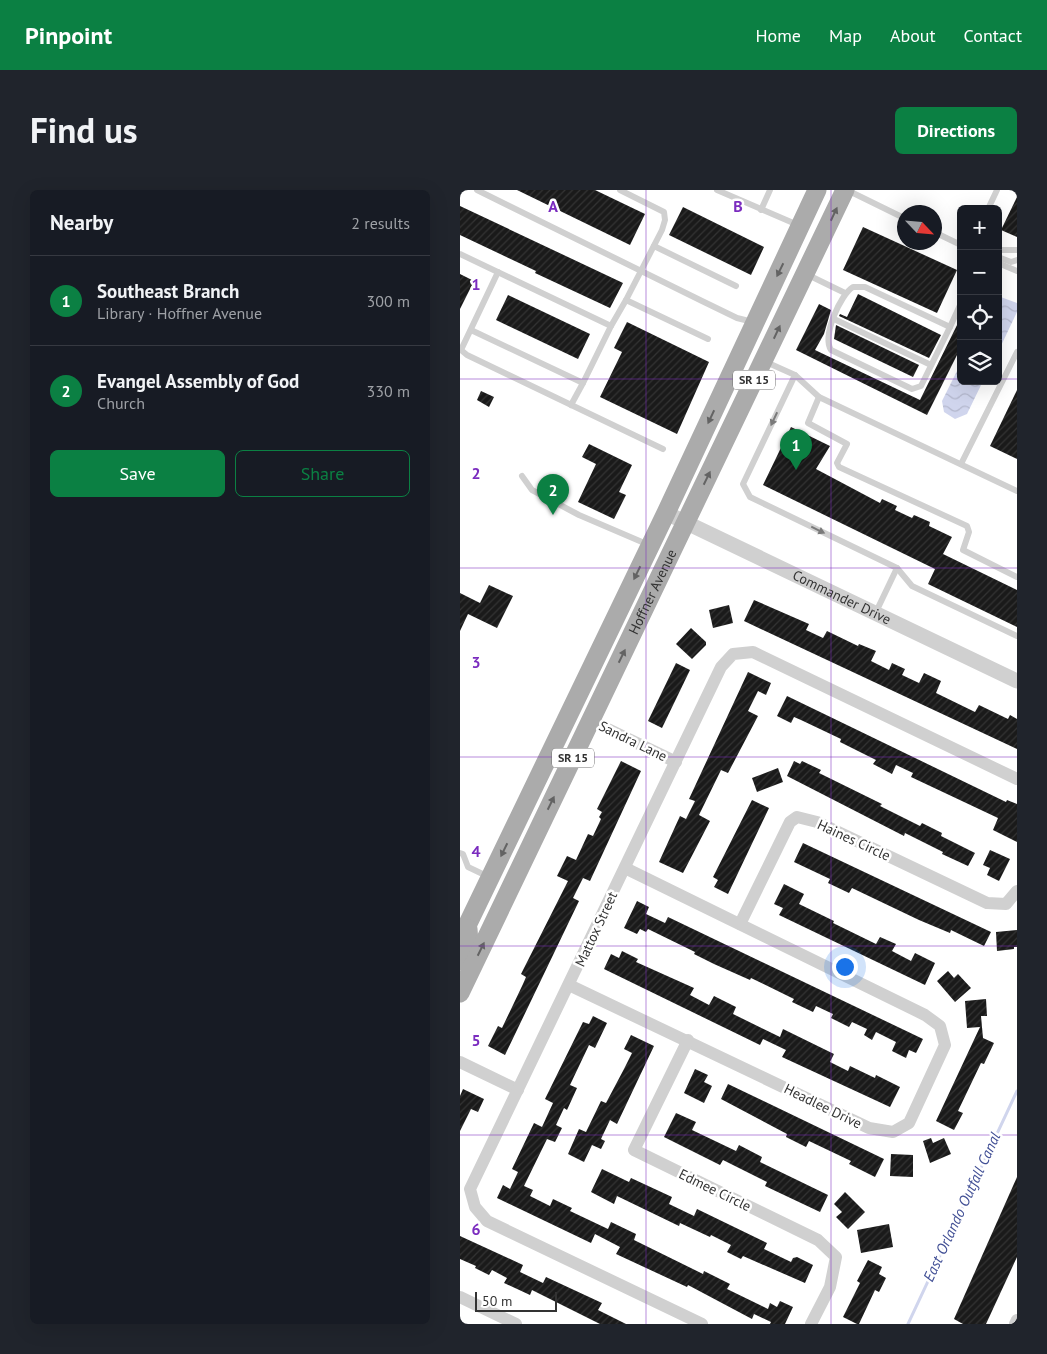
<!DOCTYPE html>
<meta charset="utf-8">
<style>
body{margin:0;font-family:"PT Sans",sans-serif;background:#20242c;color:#f1f3f6}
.controls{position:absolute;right:15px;top:15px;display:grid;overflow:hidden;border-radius:8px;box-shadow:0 5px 20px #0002}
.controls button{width:45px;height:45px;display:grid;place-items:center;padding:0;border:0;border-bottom:1px solid #363941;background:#171b24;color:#f1f3f6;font:25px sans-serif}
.compass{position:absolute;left:437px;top:15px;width:45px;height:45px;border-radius:50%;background:#171b24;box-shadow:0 5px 20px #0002;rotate:116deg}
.scale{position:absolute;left:15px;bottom:12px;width:82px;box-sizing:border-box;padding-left:5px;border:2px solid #333;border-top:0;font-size:14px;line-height:18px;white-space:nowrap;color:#333;-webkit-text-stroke:4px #fff;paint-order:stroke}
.you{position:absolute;left:384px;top:776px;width:18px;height:18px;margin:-12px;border:4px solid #fff;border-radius:50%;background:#1a73e8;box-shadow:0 0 0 8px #1a73e833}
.badge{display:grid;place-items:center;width:32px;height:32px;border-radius:50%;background:#0b8043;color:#fff;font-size:16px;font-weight:700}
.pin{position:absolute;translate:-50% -41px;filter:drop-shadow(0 1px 2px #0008)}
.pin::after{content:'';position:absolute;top:26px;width:18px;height:15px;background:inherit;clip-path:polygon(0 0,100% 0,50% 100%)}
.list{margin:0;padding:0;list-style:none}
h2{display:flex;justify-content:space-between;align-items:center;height:65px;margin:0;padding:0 20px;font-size:21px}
h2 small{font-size:16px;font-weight:400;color:#9ea1a6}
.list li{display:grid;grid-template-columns:32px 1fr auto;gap:15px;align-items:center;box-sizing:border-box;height:90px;padding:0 20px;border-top:1px solid #363941}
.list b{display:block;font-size:19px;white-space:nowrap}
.list p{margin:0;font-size:16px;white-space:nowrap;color:#9ea1a6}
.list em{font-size:16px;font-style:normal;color:#9ea1a6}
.actions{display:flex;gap:10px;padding:15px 20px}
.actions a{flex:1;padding:11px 0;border:1px solid #0b8043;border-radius:8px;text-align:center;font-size:18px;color:#0b8043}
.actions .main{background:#0b8043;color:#fff}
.icon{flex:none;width:28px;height:28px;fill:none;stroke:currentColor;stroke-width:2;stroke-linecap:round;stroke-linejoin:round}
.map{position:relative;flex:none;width:557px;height:1134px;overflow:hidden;border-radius:8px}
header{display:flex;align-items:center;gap:30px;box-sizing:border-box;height:70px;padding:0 25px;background:#0b8043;color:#fff}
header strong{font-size:24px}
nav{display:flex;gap:28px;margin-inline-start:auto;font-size:18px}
.intro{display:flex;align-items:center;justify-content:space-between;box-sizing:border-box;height:120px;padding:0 30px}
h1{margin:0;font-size:35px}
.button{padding:12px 22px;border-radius:8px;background:#0b8043;color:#fff;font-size:18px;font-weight:700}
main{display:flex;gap:30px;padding:0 30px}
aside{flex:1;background:#171b24;border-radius:8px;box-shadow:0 5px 20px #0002}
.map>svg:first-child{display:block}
</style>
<header>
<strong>Pinpoint</strong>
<nav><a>Home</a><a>Map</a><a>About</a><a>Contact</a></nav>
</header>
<div class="intro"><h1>Find us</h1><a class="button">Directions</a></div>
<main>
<aside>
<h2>Nearby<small>2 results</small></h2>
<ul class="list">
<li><span class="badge">1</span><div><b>Southeast Branch</b><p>Library · Hoffner Avenue</p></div><em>300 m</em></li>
<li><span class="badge">2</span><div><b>Evangel Assembly of God</b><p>Church</p></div><em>330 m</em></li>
</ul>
<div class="actions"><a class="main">Save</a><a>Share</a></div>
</aside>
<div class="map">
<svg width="557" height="1134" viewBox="0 0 557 1134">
<defs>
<pattern id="water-waves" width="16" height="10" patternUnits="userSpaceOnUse" patternTransform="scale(1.25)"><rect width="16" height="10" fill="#d0d5ed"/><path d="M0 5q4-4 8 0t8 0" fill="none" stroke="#b3b7cc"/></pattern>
<pattern id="building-hatch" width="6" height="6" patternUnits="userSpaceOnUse" patternTransform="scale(1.25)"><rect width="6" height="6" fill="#1a1a1a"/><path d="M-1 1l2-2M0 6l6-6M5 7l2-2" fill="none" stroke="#333"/></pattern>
</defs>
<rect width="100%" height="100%" fill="#fff"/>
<g fill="url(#water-waves)">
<polygon points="538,106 557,113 557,122 538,162"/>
<polygon points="501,173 501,191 523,191 507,224 495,229 484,222 482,211"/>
</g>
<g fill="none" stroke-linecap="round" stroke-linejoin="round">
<polyline stroke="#d0d5ed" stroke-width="3" points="448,1134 557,901"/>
</g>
<g fill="url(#building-hatch)">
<polygon points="57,0 135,0 185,24 170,55"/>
<polygon points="557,7 557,47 541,40"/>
<polygon points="0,16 163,93 150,118 75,83 76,81 0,45"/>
<polygon points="223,17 304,57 291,85 209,45"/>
<polygon points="403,37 497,80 477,123 383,80"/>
<polygon points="0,84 14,91 0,119"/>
<polygon points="398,104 481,145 469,168 379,126 380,124 387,127"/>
<polygon points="48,105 130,144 118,169 36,130"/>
<polygon points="359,114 371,120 364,144 355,160 460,210 501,127 501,157 467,225 336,160"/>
<polygon points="167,132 249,172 217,244 140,207 162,162 154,158"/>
<polygon points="376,135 459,175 453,187 374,149"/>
<polygon points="557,200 557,269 530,256"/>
<polygon points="21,201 34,207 29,217 17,210"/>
<polygon points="331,237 370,256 356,279 420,313 422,309 437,316 435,320 452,328 454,325 470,332 469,336 492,347 483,364 557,400 557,437 468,394 475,379 303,295"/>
<polygon points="129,254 172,275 159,302 166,305 154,329 118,312 136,274 122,267"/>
<polygon points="29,395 53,406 37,438 8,424 0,441 0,403 20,413"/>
<polygon points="294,410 349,434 346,440 363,448 367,441 398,456 399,454 416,461 411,471 429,480 432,473 445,479 442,485 459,493 464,483 481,491 476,503 515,522 519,515 548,529 550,525 557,529 557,559 284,431"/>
<polygon points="269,415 273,433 253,438 249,420"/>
<polygon points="231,438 246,452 246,455 232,469 216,454"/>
<polygon points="216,473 230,480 202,538 188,531"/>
<polygon points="288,482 311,493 306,505 298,501 288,521 298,526 268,583 261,580 239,625 250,631 223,683 199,672 220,626 226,629 235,611 229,609"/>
<polygon points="327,506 546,612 547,610 557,614 557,652 533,640 538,628 451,587 453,583 436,575 432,584 413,574 416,570 380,552 381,549 341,530 334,527 331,533 317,526"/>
<polygon points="161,571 181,581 130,691 123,688 113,708 119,711 45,865 28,856 38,836 42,838 63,794 66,787 61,784 108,691 97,686 107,666 116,670 128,644 133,646 141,629 139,627 142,622 137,619"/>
<polygon points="334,571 340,574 342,571 361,580 359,583 422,614 420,616 460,636 462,633 482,643 481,646 515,663 508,676 482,664 483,662 445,643 444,646 327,586"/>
<polygon points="318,578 323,592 297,602 292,588"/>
<polygon points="292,610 309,618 268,704 254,697 258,690 253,687"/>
<polygon points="343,653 531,742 524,756 491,740 490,743 459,730 392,698 389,703 368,693 370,689 334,672"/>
<polygon points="530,660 550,669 539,691 527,685 530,678 523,675"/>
<polygon points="324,694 344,704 339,714 374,731 373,733 416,754 420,747 436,754 432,761 451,771 455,763 475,773 465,795 319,725 323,718 314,714"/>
<polygon points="177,711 189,717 186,724 205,733 208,727 463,849 456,863 449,860 446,868 432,861 436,852 416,842 412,850 404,845 407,839 392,832 389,837 371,828 373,824 356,816 353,822 332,812 334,809 291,788 290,790 254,774 234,764 235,762 188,739 186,742 180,739 177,744 164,738"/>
<polygon points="557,740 557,757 554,757 554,759 537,761 536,742"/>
<polygon points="162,761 178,769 176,772 234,798 230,805 249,815 254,806 276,817 273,824 320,847 323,839 374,864 370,872 388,881 390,876 415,888 416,885 440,897 430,917 322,867 326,860 303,849 300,855 144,779 151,764 159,768"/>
<polygon points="488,781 494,788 498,784 511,798 495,812 477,791"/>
<polygon points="526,809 527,826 521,826 523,848 534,853 524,874 521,873 498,921 503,923 494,940 476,931 520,837 507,838 505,811"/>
<polygon points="133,826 147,833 135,858 129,855 110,895 117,898 107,920 104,918 96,935 102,938 95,952 87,949 64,996 73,1000 70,1006 90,1016 93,1009 112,1018 110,1021 148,1039 151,1032 176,1044 174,1050 243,1084 244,1081 270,1094 267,1099 308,1119 310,1113 317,1117 320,1111 333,1117 325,1134 310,1134 311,1132 294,1124 292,1129 228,1095 227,1097 156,1064 160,1057 135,1044 131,1053 37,1008 43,995 50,999 58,982 52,979 74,933 82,937 93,913 85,909 123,832 129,834"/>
<polygon points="171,845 194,856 157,934 150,930 141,949 145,951 141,959 132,955 124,972 108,964 119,939 126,942 141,911 146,913 164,879 172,863 164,859"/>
<polygon points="235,879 248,885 244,892 252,896 244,913 224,903"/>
<polygon points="268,894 424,969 415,987 389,974 391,971 349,951 346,957 326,947 327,944 261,909"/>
<polygon points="3,899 24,909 18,922 11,919 0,941 0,906"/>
<polygon points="216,923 236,932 232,940 276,961 279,955 302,967 300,972 368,1005 360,1022 305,996 307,992 263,970 260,975 204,947"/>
<polygon points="471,948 473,953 484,948 491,964 470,973 463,951"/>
<polygon points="431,964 453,965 453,987 430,986"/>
<polygon points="142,979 169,992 171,988 212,1007 209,1014 234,1026 237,1019 307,1053 304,1059 331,1072 333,1068 337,1067 353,1075 345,1093 283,1066 281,1069 267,1062 271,1055 251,1045 250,1047 220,1033 219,1036 157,1006 154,1014 131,1002"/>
<polygon points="557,987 557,1067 526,1134 503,1134 494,1129"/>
<polygon points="385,1002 405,1022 388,1039 376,1027 382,1022 374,1014"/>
<polygon points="429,1034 433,1057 401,1063 397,1040"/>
<polygon points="0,1046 63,1075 60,1082 83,1093 86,1087 142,1113 138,1120 166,1134 140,1134 72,1100 70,1105 44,1093 47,1088 32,1080 29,1085 15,1078 16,1076 0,1069"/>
<polygon points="408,1070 422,1077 419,1084 426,1088 419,1102 415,1100 399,1134 397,1134 383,1127 400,1093 397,1091"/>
</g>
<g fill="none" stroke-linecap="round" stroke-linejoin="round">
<g stroke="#d0d0d0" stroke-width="6">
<polyline points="17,0 242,111 277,128 293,132"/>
<polyline points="160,0 204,22 205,30 202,40 166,110"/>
<polyline points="257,0 338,35"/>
<polyline points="387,0 444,28"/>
<polyline points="528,19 537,0"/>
<polyline points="301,20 310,0"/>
<polyline points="474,42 501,55"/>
<polyline points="194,56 276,96"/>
<polyline points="538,60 557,60"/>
<polyline points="0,64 151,136 166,110 248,149"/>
<polyline points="538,67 551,72 557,70"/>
<polyline points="538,73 557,81"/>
<polyline points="38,82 1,160 7,165 203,259"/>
<polyline points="346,84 385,103"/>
<path d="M393,97H405L490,137L461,196L452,199L371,160C362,146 380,105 393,97Z"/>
<polyline points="374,129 471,175"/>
<polyline points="490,137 501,113"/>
<polyline points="11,140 123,193 151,136"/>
<polyline points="306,172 335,185 359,207 557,301"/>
<polyline points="335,185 283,294 290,307 437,378 452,396 557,446"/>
<polyline points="359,207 348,233 387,254 377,273 379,277 507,336 509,342 503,360 557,387"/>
<polyline points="111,215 123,193"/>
<polyline points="501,274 557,162"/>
<polyline points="62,286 72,300 119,325 189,355"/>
<polyline points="416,422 437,378"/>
<polyline points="0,663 3,664 8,677 29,687"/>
</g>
<g stroke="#d0d0d0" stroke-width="12">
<polyline points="131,531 216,572"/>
<polyline points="280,734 330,632 337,627 357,632 527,713 546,714 557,701"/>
<polyline points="109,795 409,938 433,942 449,933 485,855 480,836 465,825 165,678"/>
<polyline points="228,850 174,960 358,1050 376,1067 370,1097 351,1134"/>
<polyline points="0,872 58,900"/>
<polyline points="0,1107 56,1134"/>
<polyline points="242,1134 27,1031 15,1017 10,999 261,477 273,464 293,462 557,589"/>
<polyline points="555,1134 557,1130"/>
</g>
<path stroke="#d0d0d0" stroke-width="15" id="s1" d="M206,323L557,491"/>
<g stroke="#ababab" stroke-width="19">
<polyline points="0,750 206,323 357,0"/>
<polyline points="0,771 9,752 8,739"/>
<path id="s2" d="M0,803L385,0"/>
</g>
</g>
<defs><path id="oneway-solid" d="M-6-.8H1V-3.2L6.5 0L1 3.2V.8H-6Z" transform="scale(1.25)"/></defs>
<g fill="#636363">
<use href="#oneway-solid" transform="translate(374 24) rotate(-65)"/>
<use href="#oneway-solid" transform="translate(320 80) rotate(116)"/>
<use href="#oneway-solid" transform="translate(317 142) rotate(-65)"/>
<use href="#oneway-solid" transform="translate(251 227) rotate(115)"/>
<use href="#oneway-solid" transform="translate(247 288) rotate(-64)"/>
<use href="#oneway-solid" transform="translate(177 383) rotate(116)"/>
<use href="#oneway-solid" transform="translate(162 466) rotate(-64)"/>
<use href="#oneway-solid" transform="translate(91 613) rotate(-64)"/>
<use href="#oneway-solid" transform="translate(44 660) rotate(116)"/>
<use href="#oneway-solid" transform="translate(21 759) rotate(-64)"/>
</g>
<g fill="#7a7a7a">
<use href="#oneway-solid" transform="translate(314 229) rotate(115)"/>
<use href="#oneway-solid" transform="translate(358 340) rotate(26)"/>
</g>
<path fill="none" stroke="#7b2cbf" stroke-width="1" stroke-opacity="0.55" d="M186,0V1134M371,0V1134M0,189H501M538,189H557M0,378H557M0,567H557M0,756H557M0,945H557"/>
<g text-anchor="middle" stroke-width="5" stroke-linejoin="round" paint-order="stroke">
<g fill="#fff" stroke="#707070" stroke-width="1">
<rect x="273" y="180.5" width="42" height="19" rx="4"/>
<rect x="92" y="558.5" width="42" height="19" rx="4"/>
</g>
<g font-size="12" font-weight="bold" fill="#333">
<text x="294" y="194">SR 15</text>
<text x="113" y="572">SR 15</text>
</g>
<g font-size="14" fill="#333" stroke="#fff">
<text dy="5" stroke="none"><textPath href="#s2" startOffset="445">Hoffner Avenue</textPath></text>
<text dy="5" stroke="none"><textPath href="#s1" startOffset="195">Commander Drive</textPath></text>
<text transform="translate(173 551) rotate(26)" y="5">Sandra Lane</text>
<text transform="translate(394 650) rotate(25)" y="5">Haines Circle</text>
<text transform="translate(136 739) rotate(-65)" y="5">Mattox Street</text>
<text transform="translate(363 916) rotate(26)" y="5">Headlee Drive</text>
<text transform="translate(255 1000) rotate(26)" y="5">Edmee Circle</text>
</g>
<g font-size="15" font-style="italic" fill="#414f95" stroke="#fff">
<text transform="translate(502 1017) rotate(-65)" y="5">East Orlando Outfall Canal</text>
</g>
</g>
<g font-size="16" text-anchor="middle" font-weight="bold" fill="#7b2cbf" stroke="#fff" stroke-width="5" stroke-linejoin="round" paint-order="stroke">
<text x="93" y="22">A</text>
<text x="278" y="22">B</text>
<text x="16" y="100">1</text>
<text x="16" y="289">2</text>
<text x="16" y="478">3</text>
<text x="16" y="667">4</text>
<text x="16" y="856">5</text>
<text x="16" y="1045">6</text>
</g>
</svg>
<div class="controls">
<button>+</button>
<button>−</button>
<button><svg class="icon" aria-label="locate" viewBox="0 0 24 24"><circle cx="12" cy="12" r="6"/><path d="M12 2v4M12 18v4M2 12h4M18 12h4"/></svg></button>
<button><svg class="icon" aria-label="layers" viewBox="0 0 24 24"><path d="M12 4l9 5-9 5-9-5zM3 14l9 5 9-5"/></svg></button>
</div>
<svg class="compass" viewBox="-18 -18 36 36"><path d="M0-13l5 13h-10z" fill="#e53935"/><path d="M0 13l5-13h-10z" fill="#9ea1a6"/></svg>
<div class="scale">50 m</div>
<div class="you"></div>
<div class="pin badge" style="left:336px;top:280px">1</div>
<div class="pin badge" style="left:93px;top:325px">2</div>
</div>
</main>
